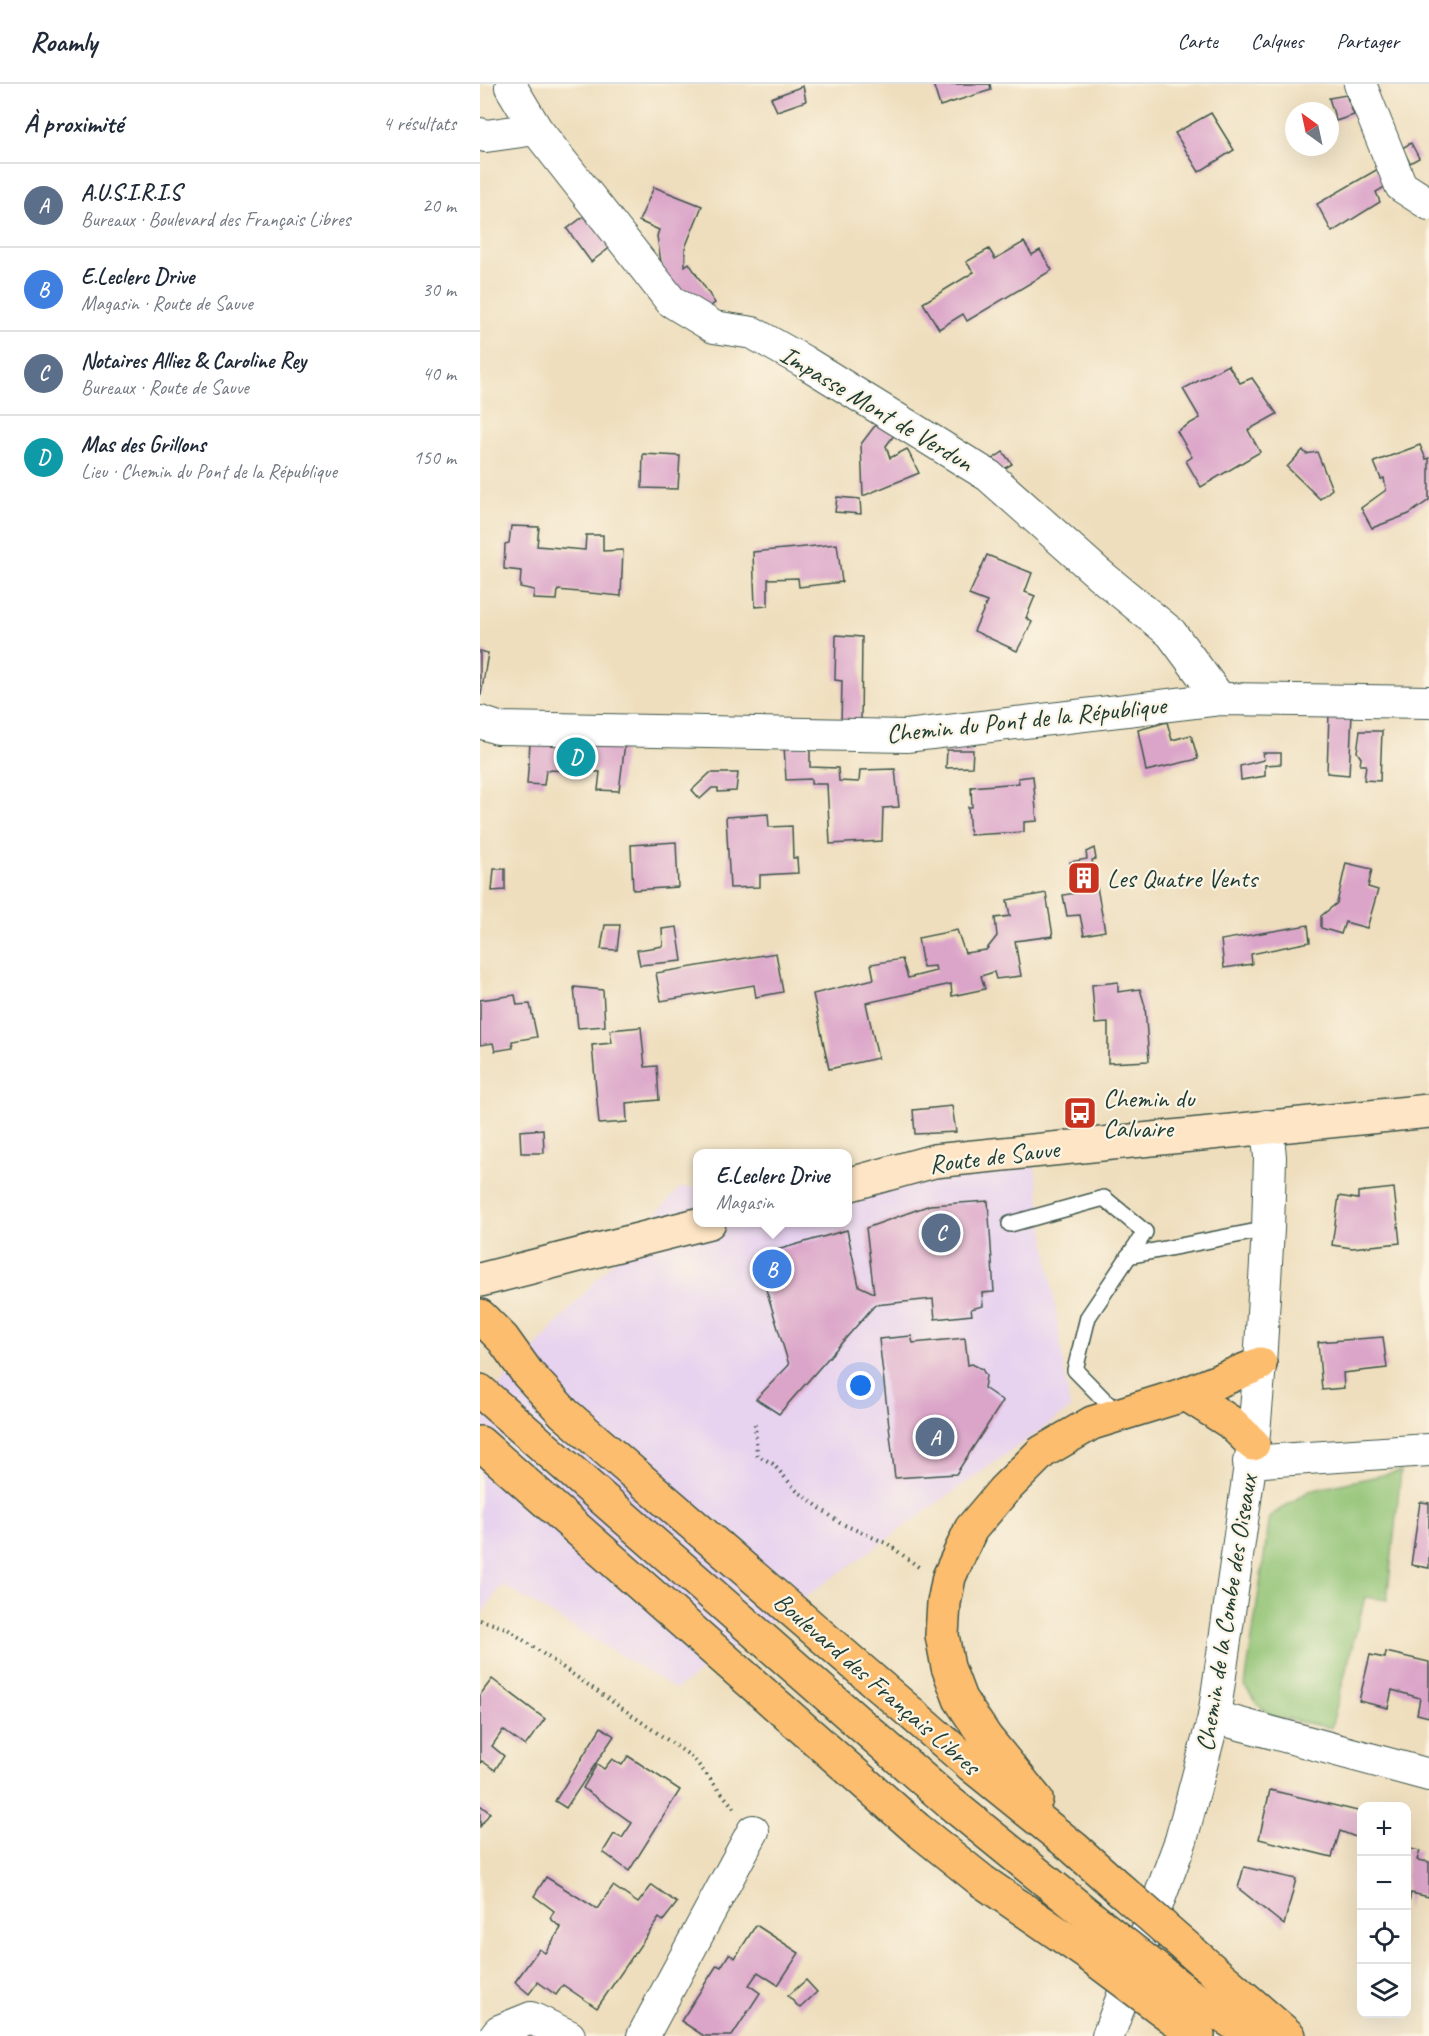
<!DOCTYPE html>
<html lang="fr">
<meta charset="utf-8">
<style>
body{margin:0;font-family:Caveat,sans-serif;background:#f6f6f7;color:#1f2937}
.controls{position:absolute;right:18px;bottom:18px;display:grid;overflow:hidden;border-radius:12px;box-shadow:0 6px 24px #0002}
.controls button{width:54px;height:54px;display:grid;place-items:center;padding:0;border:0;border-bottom:2px solid #e0e1e3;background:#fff;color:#1f2937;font:30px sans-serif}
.compass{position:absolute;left:805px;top:18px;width:54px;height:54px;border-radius:50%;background:#fff;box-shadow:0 6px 24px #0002;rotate:327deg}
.you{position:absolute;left:381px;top:1302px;width:21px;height:21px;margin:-15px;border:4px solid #fff;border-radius:50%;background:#1a73e8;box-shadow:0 0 0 9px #1a73e833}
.badge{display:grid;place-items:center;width:39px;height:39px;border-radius:50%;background:#c8321e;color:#fff;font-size:20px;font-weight:700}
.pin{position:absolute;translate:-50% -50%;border:3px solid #fff;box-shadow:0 2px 6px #0006}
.popup{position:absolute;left:213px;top:1065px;width:159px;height:78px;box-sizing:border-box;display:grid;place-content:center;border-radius:12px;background:#fff;filter:drop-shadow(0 2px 4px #0005);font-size:20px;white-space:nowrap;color:#747a83}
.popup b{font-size:22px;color:#1f2937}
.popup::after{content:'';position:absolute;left:50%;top:100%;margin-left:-12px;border:12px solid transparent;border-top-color:#fff}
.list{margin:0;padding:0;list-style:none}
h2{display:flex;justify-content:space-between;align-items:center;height:78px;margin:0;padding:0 24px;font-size:26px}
h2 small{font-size:20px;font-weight:400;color:#747a83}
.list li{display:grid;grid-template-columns:39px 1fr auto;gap:18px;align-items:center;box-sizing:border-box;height:84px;padding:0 24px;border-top:2px solid #e0e1e3}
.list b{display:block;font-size:22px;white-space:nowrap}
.list p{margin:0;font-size:20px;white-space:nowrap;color:#747a83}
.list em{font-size:20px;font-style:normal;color:#747a83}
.icon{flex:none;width:33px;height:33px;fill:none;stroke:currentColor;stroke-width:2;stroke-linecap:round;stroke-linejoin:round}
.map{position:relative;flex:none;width:949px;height:1952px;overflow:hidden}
header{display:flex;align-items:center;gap:36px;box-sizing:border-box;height:84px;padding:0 30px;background:#fff;border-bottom:2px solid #e0e1e3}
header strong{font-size:28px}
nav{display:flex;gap:33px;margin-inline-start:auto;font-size:21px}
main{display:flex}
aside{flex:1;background:#fff}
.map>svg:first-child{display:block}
</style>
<header>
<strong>Roamly</strong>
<nav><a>Carte</a><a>Calques</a><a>Partager</a></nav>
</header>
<main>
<aside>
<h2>À proximité<small>4 résultats</small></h2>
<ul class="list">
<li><span class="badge" style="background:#5c6f8a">A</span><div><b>A.U.S.I.R.I.S</b><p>Bureaux · Boulevard des Français Libres</p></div><em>20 m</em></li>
<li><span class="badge" style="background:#3f7fe0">B</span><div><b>E.Leclerc Drive</b><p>Magasin · Route de Sauve</p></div><em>30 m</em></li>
<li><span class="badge" style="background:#5c6f8a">C</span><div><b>Notaires Alliez &amp; Caroline Rey</b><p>Bureaux · Route de Sauve</p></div><em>40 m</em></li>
<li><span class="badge" style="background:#0f9aa8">D</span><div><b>Mas des Grillons</b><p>Lieu · Chemin du Pont de la République</p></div><em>150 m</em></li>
</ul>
</aside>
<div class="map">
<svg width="949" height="1952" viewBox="0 0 949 1952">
<rect width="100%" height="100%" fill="#fcf5e5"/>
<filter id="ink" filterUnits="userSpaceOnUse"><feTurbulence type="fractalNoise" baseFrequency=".0167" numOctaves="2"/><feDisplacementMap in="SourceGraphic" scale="12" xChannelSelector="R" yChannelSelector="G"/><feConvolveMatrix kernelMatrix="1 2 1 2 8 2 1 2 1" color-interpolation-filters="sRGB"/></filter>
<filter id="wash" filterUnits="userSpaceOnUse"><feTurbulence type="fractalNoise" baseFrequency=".008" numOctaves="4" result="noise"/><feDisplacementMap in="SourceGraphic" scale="24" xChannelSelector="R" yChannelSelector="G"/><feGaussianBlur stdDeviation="1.35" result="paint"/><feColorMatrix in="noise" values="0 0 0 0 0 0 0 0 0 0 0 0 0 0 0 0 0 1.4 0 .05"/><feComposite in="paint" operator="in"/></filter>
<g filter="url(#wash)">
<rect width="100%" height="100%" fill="#eedebd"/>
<polygon fill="#e7d2ef" points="555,1083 590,1325 196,1605 22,1501 0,1532 0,1324 200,1104 217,1103 217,1138 367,1138 367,1094"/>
<polygon fill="#91c374" stroke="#588054" stroke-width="1.5" points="921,1387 907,1516 885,1513 851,1644 791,1632 776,1619 765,1602 790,1432 829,1407"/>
<g id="blocks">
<g fill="#dba5c9">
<polygon points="453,0 510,0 511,6 460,22"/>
<polygon points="323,2 326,17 297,27 291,14"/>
<polygon points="866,11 874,31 856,37 849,14"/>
<polygon points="731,29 754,66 719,88 695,49"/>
<polygon points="931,59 939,74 930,79 922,64"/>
<polygon points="898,85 908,101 896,108 900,118 852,148 837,120"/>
<polygon points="174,103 222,122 205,164 205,182 209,179 235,219 219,230 184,198 177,152 179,146 159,137"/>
<polygon points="108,129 132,162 111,178 87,145"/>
<polygon points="544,158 552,171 560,166 572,186 487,237 483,230 459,245 443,219 494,188 486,178 509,165 515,175"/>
<polygon points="748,281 760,299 772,294 797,330 768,346 780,368 721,403 706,377 712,373 697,347 720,334 703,305"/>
<polygon points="397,339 415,350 406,362 410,374 427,365 439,389 383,412 381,360"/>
<polygon points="940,361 946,375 949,374 949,416 929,430 892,444 881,424 906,406 904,394 901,395 894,378"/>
<polygon points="823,366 826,370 837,368 852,405 840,415 807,383"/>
<polygon points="523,368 532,380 517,389 510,377"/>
<polygon points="163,370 200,372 198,405 162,404"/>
<polygon points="357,413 380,415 381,430 355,428"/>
<polygon points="31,442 59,443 57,462 105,466 106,451 123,451 123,467 143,466 141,512 78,506 77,516 53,515 54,506 40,503 41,487 24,485 25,460 29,459"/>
<polygon points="357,460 362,498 319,503 318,494 288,495 288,522 275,523 273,468"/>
<polygon points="507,471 552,489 545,508 555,512 546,534 552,538 537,567 494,547 507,518 489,511"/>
<polygon points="356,551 382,553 381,640 361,640 362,597 355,596"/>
<polygon points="0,567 8,569 1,611 0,611"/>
<polygon points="849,629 872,630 869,691 847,689"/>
<polygon points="687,638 692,656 711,651 718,675 666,687 658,646"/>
<polygon points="880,647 902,647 900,697 884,696 886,681 880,681 881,674 877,668"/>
<polygon points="50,659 145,659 139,707 118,706 120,688 66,686 64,701 47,700"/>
<polygon points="304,661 330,662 330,683 358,684 359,697 379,698 380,686 415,685 419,723 403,724 402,757 350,760 347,700 331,700 331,695 306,696"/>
<polygon points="467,666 493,666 492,683 466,684"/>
<polygon points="783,669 801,669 801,680 785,681 785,692 761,696 760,682 784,676"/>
<polygon points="230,689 258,689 256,707 238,708 238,704 232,704 220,715 212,706"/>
<polygon points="553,692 557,737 544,738 544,748 490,751 488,723 492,723 491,703 539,699 538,694"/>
<polygon points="288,730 289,743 312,742 313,774 317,774 318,789 280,791 280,803 250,804 246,733"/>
<polygon points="196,758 198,803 153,806 151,761"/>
<polygon points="614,764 616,775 612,776 625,847 604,851 600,831 587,832 583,811 596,809 590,778 607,775 606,768"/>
<polygon points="866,779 892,785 888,803 898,806 887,844 865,838 861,850 841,844 841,832 857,819"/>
<polygon points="14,785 25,785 25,806 12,807"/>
<polygon points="566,809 573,852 535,857 541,892 516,895 514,888 501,892 505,905 472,912 471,900 386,919 398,974 349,985 333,910 394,895 391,880 422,875 428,894 456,887 455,882 443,883 438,854 477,846 485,869 506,866 517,852 515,834 530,832 527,816"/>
<polygon points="125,841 140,841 137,866 121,865"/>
<polygon points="828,841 830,858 771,870 772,880 744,884 741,856"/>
<polygon points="197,843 202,877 160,881 157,866 183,862 182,845"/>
<polygon points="296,869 303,908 276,913 274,901 181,917 176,889"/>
<polygon points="638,898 638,908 660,905 665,922 669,977 628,979 628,939 615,940 612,901"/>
<polygon points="94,903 123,906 125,942 98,944"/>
<polygon points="35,911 37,921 50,920 57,953 32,957 33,964 15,967 13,959 0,961 0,916"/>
<polygon points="161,943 165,983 177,982 179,1016 146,1019 147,1038 119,1040 112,961 132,959 130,946"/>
<polygon points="472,1022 476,1048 435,1050 433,1026"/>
<polygon points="63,1045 64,1069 41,1069 40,1047"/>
<polygon points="914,1104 920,1159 872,1164 852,1161 859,1112 878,1115 878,1108"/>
<polygon points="508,1117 514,1208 502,1209 503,1222 491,1225 492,1231 455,1235 453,1215 395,1221 299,1330 276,1315 309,1281 276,1172 367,1146 379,1202 394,1209 386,1144 450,1121"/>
<polygon points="431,1252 433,1259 485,1254 488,1281 492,1280 502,1285 506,1292 504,1304 523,1317 476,1390 415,1394 399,1255"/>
<polygon points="903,1253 907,1284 863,1289 864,1304 842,1306 838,1258"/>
<polygon points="940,1418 949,1419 949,1484 931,1481"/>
<polygon points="906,1568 949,1578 949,1633 937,1630 940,1614 912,1606 908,1624 879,1617 890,1571 905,1574"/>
<polygon points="12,1595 65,1635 45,1662 23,1646 12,1662 24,1672 15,1686 2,1677 0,1680 0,1611"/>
<polygon points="121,1643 134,1652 86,1724 75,1717"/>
<polygon points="148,1672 200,1706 149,1787 123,1768 134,1750 142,1754 152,1739 103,1704 117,1680 124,1685 132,1675 142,1681"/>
<polygon points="790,1706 882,1728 878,1754 860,1747 852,1773 779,1755"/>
<polygon points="0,1721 10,1729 0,1743"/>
<polygon points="926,1764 940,1767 937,1776 949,1778 949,1813 931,1809 927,1825"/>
<polygon points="764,1783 816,1795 804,1841 758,1804"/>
<polygon points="66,1793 117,1825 133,1802 158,1819 172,1801 197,1819 183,1837 179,1834 117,1924 83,1901 76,1911 58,1898 49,1910 35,1898 59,1865 65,1869 81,1844 70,1834 74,1827 54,1812"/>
<polygon points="276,1841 319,1869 298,1901 278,1888 269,1901 280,1909 252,1952 224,1952 201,1937 237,1881 241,1883 249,1870 255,1874"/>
<polygon points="326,1896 337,1908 320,1924 308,1912"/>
</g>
</g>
</g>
<g filter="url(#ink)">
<use href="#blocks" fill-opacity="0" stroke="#3e5549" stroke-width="1.5"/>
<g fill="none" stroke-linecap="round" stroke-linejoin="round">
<defs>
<g id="service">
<polyline points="530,1140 624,1114 665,1148 608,1233 595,1286 639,1331"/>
<polyline points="648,1172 788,1145"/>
</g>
<g id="minor">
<polyline points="32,0 31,3 56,45 191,217 234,243 273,249 323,277 509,392 619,490 691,549 740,615"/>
<polyline points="880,0 921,102 949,120"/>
<polyline points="0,50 6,52 56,45"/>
<polyline points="0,638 18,644 426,652 740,615 949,618"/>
<polyline points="769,1378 949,1366"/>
<polyline points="734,1633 949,1691"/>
<polyline points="15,1952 19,1947 51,1934 89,1952"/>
<polyline points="163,1952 273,1747"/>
<polyline points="628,1952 701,1756 734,1633 773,1360 780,1280 788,1145 790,1073 787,1042"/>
</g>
<g id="secondary">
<polyline points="367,1101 454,1077 949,1027"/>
<polyline points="0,1196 229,1138"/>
</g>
<g id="primary">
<polyline points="0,1232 23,1255 48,1290 84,1329 491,1681 594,1764 642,1807"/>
<polyline points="0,1307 469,1718 629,1848"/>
<polyline points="706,1310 750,1338 773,1360"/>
<polyline points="0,1359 437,1745 502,1797 608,1870"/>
<polyline points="556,1715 506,1654 480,1615 468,1583 462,1551 464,1519 469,1493 491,1445 523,1407 562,1368 612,1339 706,1310 780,1280"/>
<polyline points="721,1876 809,1952"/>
<polyline points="708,1910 774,1952"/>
<polyline points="692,1933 718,1952"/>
</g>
</defs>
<use href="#service" stroke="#3e5549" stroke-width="18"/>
<use href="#minor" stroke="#3e5549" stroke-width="34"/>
<use href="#secondary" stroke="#3e5549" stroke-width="36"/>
<use href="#primary" stroke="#3e5549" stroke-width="36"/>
<g stroke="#3e5549" stroke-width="4" stroke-dasharray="1.5 4.5" stroke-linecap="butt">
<polyline points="275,1340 277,1371 293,1380 316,1406 360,1439 408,1460 440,1484"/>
<polyline points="0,1536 26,1544 212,1673 254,1724"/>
</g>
<use href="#service" stroke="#fff" stroke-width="15"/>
<use href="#minor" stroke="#fff" stroke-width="32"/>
<use href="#secondary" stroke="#fee5c5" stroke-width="33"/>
<use href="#primary" stroke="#fcbd6e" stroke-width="33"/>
<defs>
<g id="primary-bridge">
<polyline points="642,1807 721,1876"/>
<polyline points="629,1848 708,1910"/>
<polyline points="608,1870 692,1933"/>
</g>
</defs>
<use href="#primary-bridge" stroke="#3e5549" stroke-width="36" stroke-linecap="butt"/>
<use href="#primary-bridge" stroke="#fcbd6e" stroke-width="33"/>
</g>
</g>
<defs>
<symbol id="building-square" viewBox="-11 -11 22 22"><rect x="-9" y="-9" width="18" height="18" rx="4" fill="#c8321e" stroke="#fcf5e5"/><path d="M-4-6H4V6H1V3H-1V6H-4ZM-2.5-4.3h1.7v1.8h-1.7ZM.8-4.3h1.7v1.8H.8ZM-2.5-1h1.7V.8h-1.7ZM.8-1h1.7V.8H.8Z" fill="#fff"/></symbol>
<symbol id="bus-square" viewBox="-11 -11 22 22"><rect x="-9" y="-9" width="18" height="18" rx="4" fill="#c8321e" stroke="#fcf5e5"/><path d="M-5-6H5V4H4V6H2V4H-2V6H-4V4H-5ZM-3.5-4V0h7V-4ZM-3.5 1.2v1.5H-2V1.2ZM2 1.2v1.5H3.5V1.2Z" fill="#fff"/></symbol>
</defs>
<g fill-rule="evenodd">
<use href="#building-square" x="585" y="775" width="38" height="38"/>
<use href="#bus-square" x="581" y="1010" width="38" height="38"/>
</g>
<g text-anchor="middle" stroke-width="4.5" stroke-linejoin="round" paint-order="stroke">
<g font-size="26" fill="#1f3d34" stroke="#fcf5e5">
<text transform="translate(397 324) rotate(31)" y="9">Impasse Mont de Verdun</text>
<text transform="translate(546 635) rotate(-6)" y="9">Chemin du Pont de la République</text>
<text transform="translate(514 1072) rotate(-7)" y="9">Route de Sauve</text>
<text transform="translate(746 1529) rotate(-81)" y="9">Chemin de la Combe des Oiseaux</text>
<text transform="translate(397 1599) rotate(41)" y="9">Boulevard des Français Libres</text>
</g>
<g font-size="26" fill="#1f3d34" stroke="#fcf5e5" text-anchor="start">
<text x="627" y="803">Les Quatre Vents</text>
<text x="623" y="1023">Chemin du<tspan x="623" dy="30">Calvaire</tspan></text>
</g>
</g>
</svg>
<div class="controls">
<button>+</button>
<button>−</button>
<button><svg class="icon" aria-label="locate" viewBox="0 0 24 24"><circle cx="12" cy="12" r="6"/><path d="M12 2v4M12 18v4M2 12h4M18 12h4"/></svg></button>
<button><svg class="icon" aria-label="layers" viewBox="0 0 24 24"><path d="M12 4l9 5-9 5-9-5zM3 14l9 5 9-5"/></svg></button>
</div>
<svg class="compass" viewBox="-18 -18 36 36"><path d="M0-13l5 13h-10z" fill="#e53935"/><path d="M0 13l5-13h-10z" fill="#747a83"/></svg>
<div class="you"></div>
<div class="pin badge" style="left:455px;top:1353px;background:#5c6f8a">A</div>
<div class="pin badge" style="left:292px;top:1185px;background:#3f7fe0">B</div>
<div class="popup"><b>E.Leclerc Drive</b>Magasin</div>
<div class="pin badge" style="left:461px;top:1149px;background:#5c6f8a">C</div>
<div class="pin badge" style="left:96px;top:673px;background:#0f9aa8">D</div>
</div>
</main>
